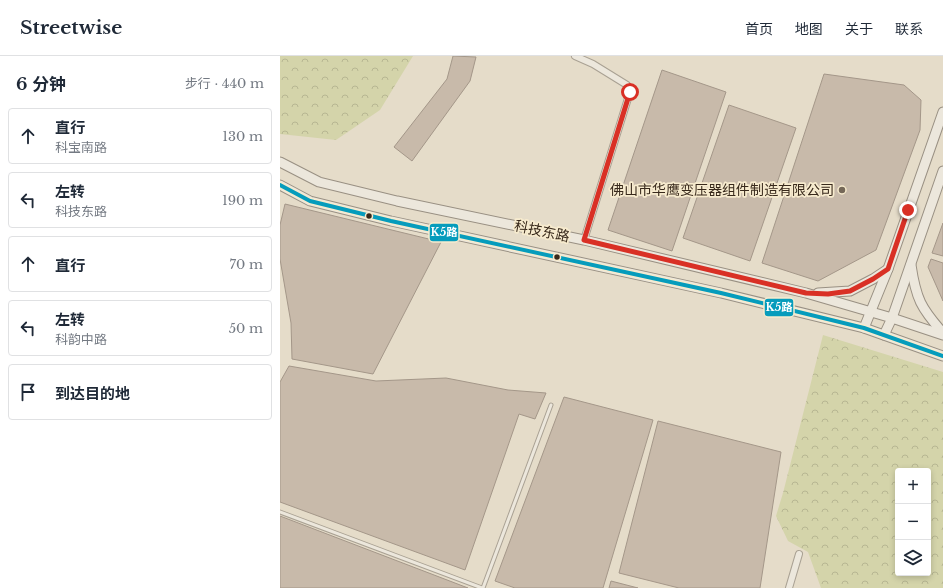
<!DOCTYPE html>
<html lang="zh">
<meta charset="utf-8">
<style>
body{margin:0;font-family:"Libre Baskerville","Noto Sans SC",serif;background:#f6f6f7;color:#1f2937}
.controls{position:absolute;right:12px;bottom:12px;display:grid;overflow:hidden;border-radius:4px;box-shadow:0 2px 6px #0003}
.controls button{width:36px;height:36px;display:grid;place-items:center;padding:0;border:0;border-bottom:1px solid #e0e1e3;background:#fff;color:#1f2937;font:20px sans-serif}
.stop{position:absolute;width:12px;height:12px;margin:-9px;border:3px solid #d93025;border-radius:50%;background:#fff}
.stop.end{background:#d93025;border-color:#fff;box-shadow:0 1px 4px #0008}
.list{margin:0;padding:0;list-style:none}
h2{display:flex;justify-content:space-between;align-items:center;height:52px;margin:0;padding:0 16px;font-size:17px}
h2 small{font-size:13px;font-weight:400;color:#747a83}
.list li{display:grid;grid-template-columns:26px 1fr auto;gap:12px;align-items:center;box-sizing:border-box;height:56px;margin:0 8px 8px;padding:0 8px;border:1px solid #e0e1e3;border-radius:4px}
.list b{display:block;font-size:15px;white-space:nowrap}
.list p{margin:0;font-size:13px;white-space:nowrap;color:#747a83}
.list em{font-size:13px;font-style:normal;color:#747a83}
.icon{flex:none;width:22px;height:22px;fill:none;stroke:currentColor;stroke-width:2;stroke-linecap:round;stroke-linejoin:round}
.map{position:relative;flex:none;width:663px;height:532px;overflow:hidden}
header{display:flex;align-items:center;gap:24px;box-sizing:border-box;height:56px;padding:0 20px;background:#fff;border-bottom:1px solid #e0e1e3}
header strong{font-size:19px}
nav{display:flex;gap:22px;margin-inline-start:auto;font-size:14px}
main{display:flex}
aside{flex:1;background:#fff}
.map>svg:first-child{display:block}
</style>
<header>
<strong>Streetwise</strong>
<nav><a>首页</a><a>地图</a><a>关于</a><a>联系</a></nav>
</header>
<main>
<aside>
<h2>6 分钟<small>步行 · 440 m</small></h2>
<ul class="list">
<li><svg class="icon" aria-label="ahead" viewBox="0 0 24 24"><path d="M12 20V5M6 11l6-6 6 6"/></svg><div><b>直行</b><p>科宝南路</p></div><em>130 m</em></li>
<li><svg class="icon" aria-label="left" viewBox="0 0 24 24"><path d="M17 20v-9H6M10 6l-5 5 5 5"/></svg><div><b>左转</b><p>科技东路</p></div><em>190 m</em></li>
<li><svg class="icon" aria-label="ahead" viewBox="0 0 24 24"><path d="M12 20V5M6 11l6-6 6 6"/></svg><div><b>直行</b></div><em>70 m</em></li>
<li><svg class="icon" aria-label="left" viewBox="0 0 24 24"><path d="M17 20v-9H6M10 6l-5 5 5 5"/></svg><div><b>左转</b><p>科韵中路</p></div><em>50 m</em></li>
<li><svg class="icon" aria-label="arrive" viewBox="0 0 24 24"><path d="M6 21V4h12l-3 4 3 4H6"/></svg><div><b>到达目的地</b></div></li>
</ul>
</aside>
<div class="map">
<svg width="663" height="532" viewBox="0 0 663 532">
<defs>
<pattern id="forest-crowns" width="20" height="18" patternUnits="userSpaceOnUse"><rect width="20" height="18" fill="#d4d4aa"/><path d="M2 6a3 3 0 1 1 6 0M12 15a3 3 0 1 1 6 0" fill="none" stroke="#b7b692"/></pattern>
</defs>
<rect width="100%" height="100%" fill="#e5dcc9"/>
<g fill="url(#forest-crowns)" fill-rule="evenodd">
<polygon points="0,0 133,0 100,54 56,84 0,78"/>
<path d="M543,279L663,316V532H541L528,496L508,485L496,460L503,437ZM618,415H648V517H618Z"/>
</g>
<g fill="#c8baaa" stroke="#a49789">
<polygon points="173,0 196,1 190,25 132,105 114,91 167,23"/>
<polygon points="382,14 446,36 392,195 328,174"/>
<polygon points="544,18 624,29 641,44 640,74 596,194 538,225 482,207"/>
<polygon points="449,49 516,72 470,205 403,182"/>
<polygon points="5,148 161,186 93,318 12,303 11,267 0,203 0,169"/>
<polygon points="663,167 663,200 652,197"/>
<polygon points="651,203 663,207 663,245 648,211"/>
<polygon points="9,310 96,325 166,322 228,334 266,337 255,363 239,358 185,514 0,446 0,326"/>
<polygon points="284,341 373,364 323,532 235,532 215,525"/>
<polygon points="378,365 501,396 480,532 399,532 339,517"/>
<polygon points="0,460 188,532 0,532"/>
<polygon points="331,525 358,532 329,532"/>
</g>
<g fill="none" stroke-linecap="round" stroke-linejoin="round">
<defs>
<g id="lane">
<polyline points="0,456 202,532"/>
<polyline points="203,532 271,349"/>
</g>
<g id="street">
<polyline points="295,0 313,8 347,29 350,36 304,184"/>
<polyline points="509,532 519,498"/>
</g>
<g id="secondary">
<polyline points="0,106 39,126 117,145 304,184 526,237 612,262 663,279"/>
<polyline points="0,129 30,145 111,165 441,237 584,272 663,300"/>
<path d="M631,209C636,243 641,252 663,277"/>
<polyline points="538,237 570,235 593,223 608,213"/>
<polyline points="584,272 608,213 663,56"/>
<polyline points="604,279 612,262 663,115"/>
</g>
</defs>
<use href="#lane" stroke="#a9a193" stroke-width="5"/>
<use href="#street" stroke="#a9a193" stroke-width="8"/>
<use href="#secondary" stroke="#999083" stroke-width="11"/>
<use href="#lane" stroke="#ece7dc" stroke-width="3"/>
<use href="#street" stroke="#ece7dc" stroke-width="6"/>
<use href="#secondary" stroke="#ece7dc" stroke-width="9"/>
<defs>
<polyline id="bus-1" points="0,129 30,145 111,165 441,237 584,272 663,300"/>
</defs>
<use href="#bus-1" stroke="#f7ebce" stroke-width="7"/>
<use href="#bus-1" stroke="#069cbc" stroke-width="4"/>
</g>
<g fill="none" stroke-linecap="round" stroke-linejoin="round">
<polyline stroke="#d93025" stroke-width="5" points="350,36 304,184 526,237 548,238 570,235 593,223 608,213 628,154"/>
</g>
<circle fill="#756858" stroke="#f7ebce" stroke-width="1.5" cx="562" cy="134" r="4"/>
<g fill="#38291b" stroke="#f7ebce" stroke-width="1.5">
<circle cx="89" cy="160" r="3.5"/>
<circle cx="277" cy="201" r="3.5"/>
</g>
<g text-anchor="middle" stroke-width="3.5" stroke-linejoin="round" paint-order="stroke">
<g font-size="14" fill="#38291b" stroke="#f7ebce" text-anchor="end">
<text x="554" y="139">佛山市华鹰变压器组件制造有限公司</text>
</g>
<g font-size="14" fill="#38291b" stroke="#f7ebce">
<text transform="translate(262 175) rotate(12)" y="5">科技东路</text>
</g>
</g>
<g stroke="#f7ebce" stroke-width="1.5">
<rect x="149" y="167" width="30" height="19" rx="4" fill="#069cbc"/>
<rect x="484" y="242" width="30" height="19" rx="4" fill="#069cbc"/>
</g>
<g font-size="11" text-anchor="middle" font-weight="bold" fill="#fff">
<text x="164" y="180">K5路</text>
<text x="499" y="255">K5路</text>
</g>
</svg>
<div class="controls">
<button>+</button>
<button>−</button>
<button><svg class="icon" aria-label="layers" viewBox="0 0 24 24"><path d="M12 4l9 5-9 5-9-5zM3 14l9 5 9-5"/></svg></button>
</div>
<div class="stop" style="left:350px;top:36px"></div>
<div class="stop end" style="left:628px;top:154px"></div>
</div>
</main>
